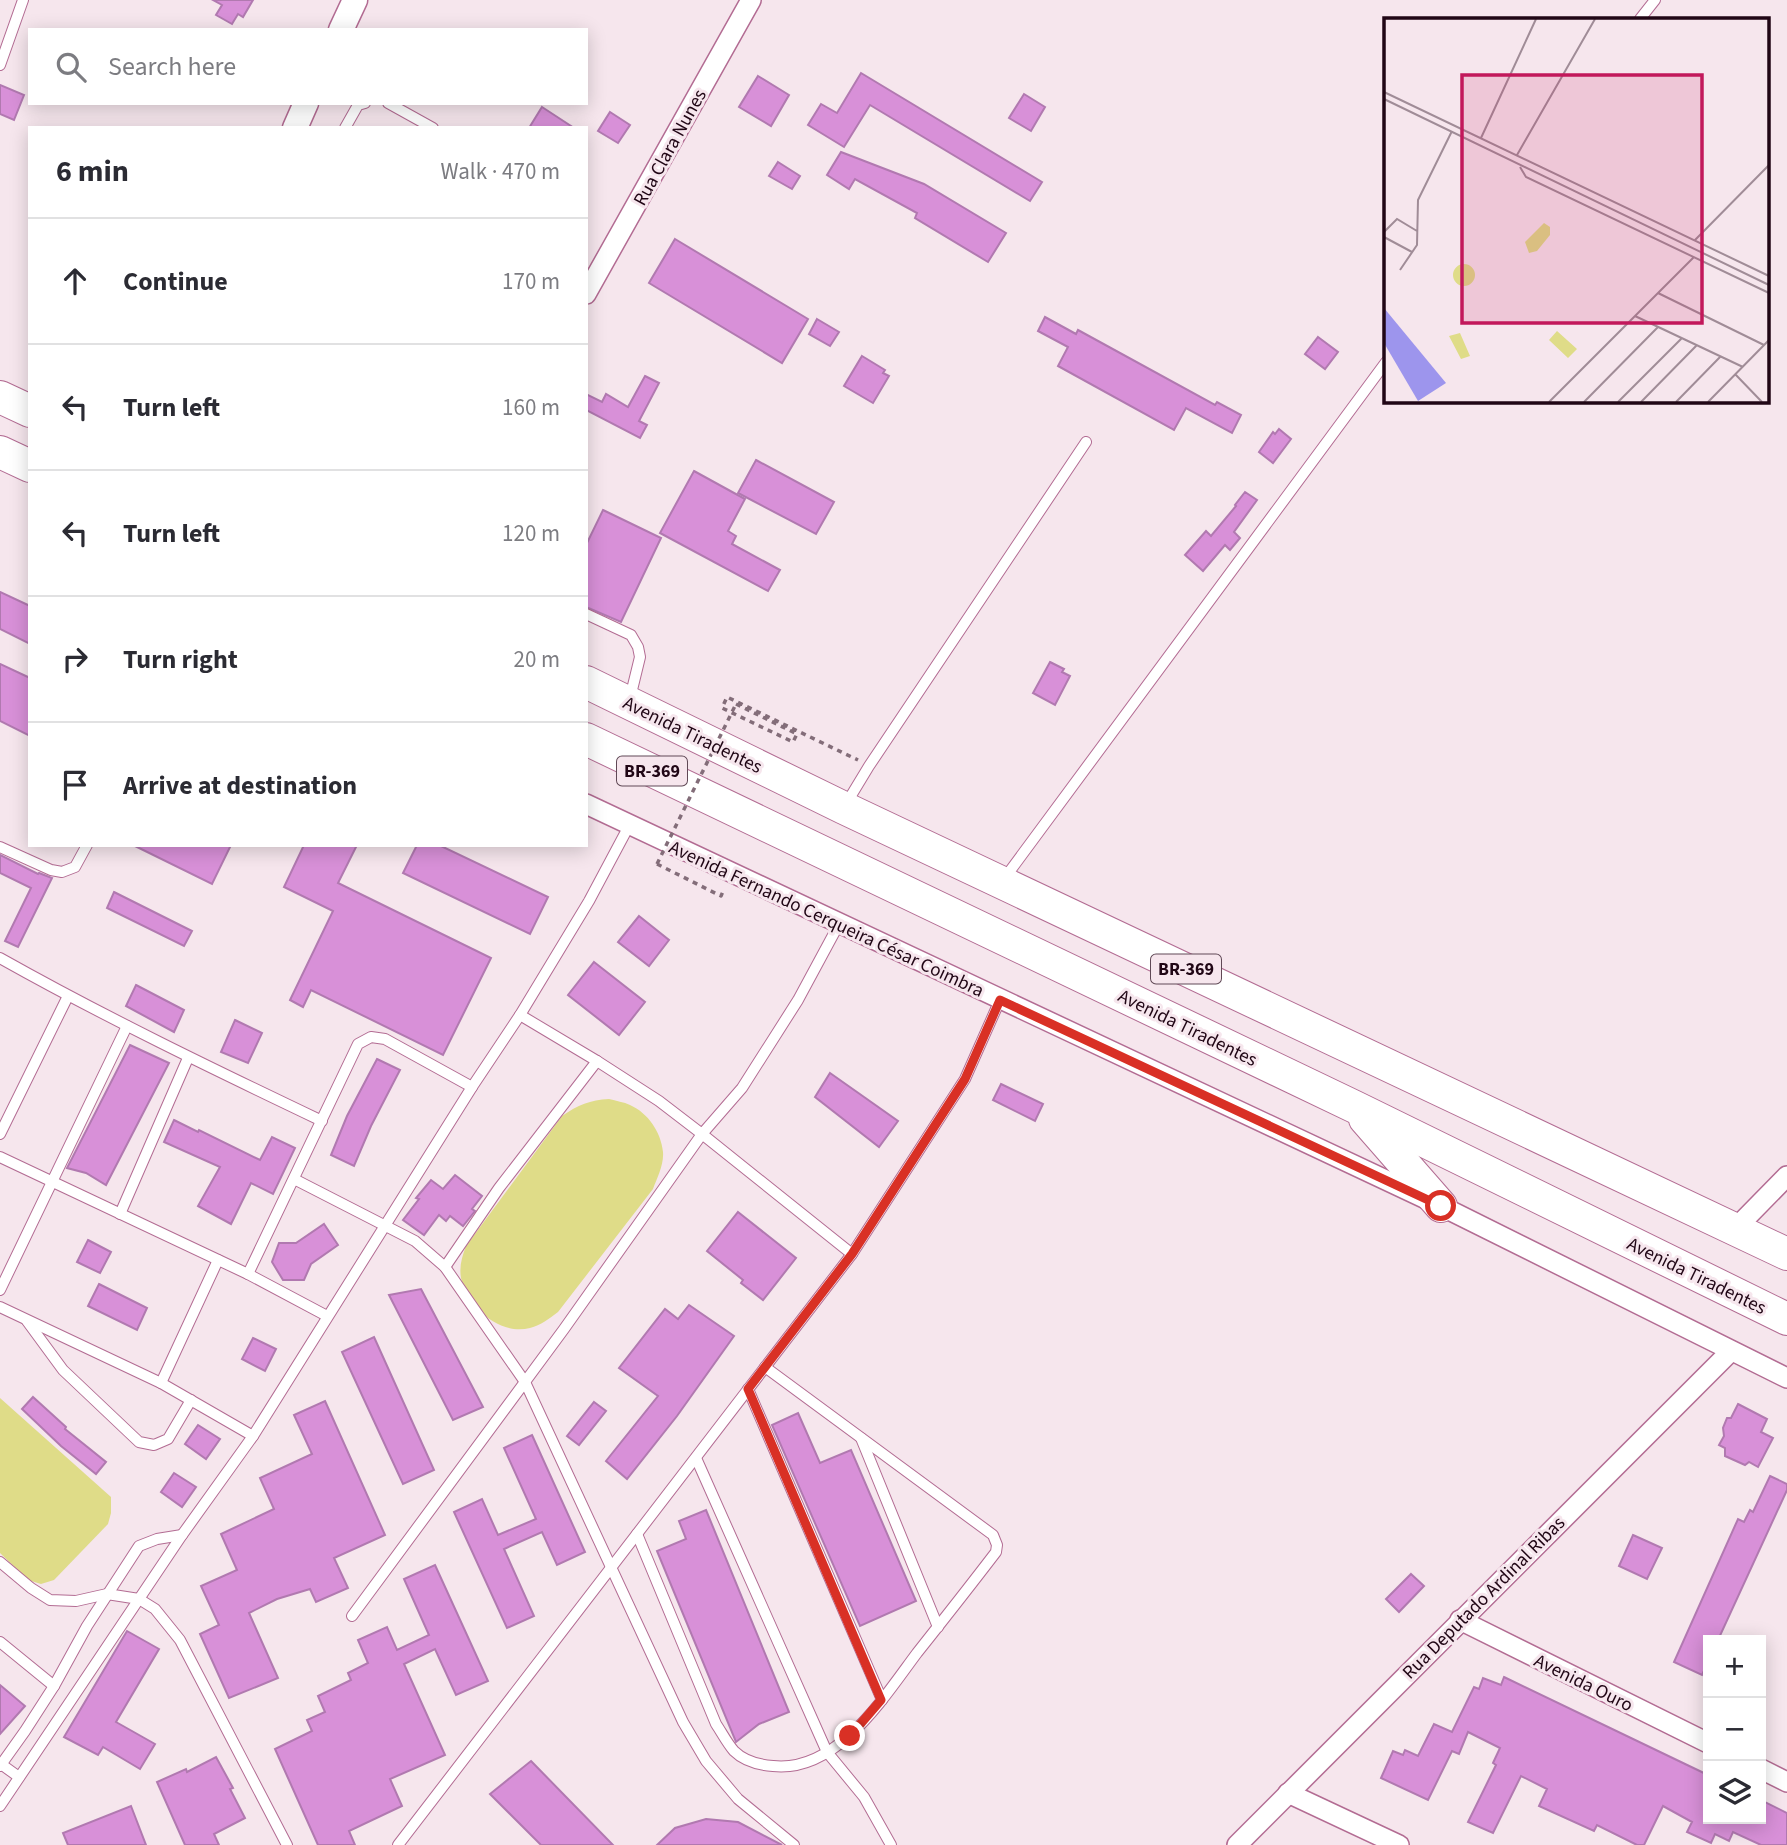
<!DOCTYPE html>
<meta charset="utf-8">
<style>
body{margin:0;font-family:"Source Sans 3",sans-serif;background:#f7f7f7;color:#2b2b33}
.controls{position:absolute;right:21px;bottom:21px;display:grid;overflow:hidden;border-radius:0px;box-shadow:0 4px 18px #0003}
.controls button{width:63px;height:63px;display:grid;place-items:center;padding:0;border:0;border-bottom:2px solid #e1e1e2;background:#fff;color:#2b2b33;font:35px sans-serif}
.stop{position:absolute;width:21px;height:21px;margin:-16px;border:5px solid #d93025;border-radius:50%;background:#fff}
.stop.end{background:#d93025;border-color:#fff;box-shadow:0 2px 7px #0008}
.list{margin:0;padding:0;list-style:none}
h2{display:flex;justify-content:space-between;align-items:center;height:91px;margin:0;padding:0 28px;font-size:30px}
h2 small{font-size:23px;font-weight:400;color:#7c7c81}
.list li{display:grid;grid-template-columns:46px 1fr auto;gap:21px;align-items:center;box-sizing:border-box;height:126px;padding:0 28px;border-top:2px solid #e1e1e2}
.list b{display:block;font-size:26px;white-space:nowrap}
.list em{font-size:23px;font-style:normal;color:#7c7c81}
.icon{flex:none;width:38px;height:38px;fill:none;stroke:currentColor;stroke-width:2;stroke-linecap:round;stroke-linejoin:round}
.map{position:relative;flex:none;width:1787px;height:1845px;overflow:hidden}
.search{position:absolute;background:#fff;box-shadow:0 4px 18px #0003;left:28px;top:28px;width:560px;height:77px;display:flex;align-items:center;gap:18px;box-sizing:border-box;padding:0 24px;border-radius:0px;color:#7c7c81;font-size:26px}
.panel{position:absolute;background:#fff;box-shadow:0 4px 18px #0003;left:28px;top:126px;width:560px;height:721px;border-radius:0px}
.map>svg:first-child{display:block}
</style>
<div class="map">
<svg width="1787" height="1845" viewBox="0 0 1787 1845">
<rect width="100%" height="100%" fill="#f6e6ed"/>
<g fill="#dfdc88">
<path d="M609,1099C616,1101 624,1102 630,1105C648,1113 661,1132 663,1152C664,1165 657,1178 653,1189L558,1312C549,1319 541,1325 530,1328C499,1336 467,1306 461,1278C459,1266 462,1257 466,1246L562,1116C578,1105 590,1100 609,1099Z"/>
<polygon points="0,1398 111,1497 111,1513 108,1524 54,1580 41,1584 28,1580 0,1553"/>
</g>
<g fill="#d890d8" stroke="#b179b0" stroke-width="2">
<polygon points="213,0 253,0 243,17 238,14 232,24 216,15 222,5"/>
<polygon points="861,73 1042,182 1030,201 870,105 844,147 808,125 821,104 837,113"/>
<polygon points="758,76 789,95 771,126 739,107"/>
<polygon points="0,85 24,95 14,120 0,114"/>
<polygon points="1024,94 1045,107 1031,131 1009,118"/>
<polygon points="542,107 574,128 529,128"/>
<polygon points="610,112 630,125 618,143 598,131"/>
<polygon points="841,152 924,184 1006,233 988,262 915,218 917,213 855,179 849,189 827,175"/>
<polygon points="778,162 800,176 792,189 769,176"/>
<polygon points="675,239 808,319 782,363 649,283"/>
<polygon points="1045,317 1076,334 1078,330 1215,405 1217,402 1241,415 1232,433 1186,408 1174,430 1058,366 1068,347 1038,331"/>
<polygon points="817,319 839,332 830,346 809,334"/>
<polygon points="1318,337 1338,352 1325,369 1305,354"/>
<polygon points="862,356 885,370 883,373 889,376 873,403 844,386"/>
<polygon points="645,376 659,383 639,421 647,425 640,438 586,410 586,394 602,402 606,394 628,407"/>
<polygon points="1279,429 1291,439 1273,463 1259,452 1273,432 1275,434"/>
<polygon points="756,460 834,502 816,534 738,493"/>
<polygon points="694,471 745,499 728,531 736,536 732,544 780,570 768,591 660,533"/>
<polygon points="1245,492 1257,500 1234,532 1240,538 1230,550 1225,545 1203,571 1185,555 1206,531 1211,536 1236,506 1235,505"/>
<polygon points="603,510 661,538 621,622 586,607 586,545"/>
<polygon points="0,592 30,606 30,644 0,629"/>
<polygon points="1050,662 1064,669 1062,672 1070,676 1055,705 1033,693"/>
<polygon points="0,664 30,678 30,736 0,721"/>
<polygon points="133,845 231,845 212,884"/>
<polygon points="304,845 357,845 338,883 491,958 443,1055 311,990 303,1007 290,1000 333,911 284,887"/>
<polygon points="417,845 439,845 548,897 530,934 403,873"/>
<polygon points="0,855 38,874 39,873 52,878 18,947 5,941 31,888 0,873"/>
<polygon points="114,892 192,931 184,946 107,908"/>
<polygon points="639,916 669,940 649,966 618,942"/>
<polygon points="594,962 645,1002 619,1035 568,995"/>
<polygon points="136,985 184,1010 174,1032 126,1006"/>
<polygon points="235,1020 262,1033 248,1063 221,1052"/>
<polygon points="130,1045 169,1063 106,1185 86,1173 67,1168"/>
<polygon points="377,1059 400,1070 371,1126 354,1166 331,1155 347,1116"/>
<polygon points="830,1073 898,1121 879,1147 815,1097"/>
<polygon points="1001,1084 1043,1104 1035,1121 993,1100"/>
<polygon points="174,1120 198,1132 199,1130 260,1160 272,1137 295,1148 273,1194 251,1183 231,1224 198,1206 220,1167 164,1142"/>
<polygon points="455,1175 482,1196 472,1209 475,1211 463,1226 450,1216 446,1221 439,1215 424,1235 403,1220 419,1199 416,1198 431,1180 443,1189"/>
<polygon points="738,1212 796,1258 763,1300 741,1283 743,1280 707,1251"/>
<polygon points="324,1224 338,1245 311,1264 304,1280 283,1280 272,1262 279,1243 296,1243"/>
<polygon points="88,1240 111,1252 100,1273 77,1262"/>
<polygon points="99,1284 147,1308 137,1330 88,1306"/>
<polygon points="421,1289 483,1407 453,1420 389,1295"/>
<polygon points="689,1305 734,1336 677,1416 627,1479 606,1461 658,1396 619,1368 665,1309 678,1319"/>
<polygon points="374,1337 434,1470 403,1484 342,1352"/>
<polygon points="253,1338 276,1349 265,1371 242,1359"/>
<polygon points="33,1397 66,1427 65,1429 106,1462 96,1474 61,1446 22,1409"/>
<polygon points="325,1401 385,1535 334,1558 348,1588 316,1602 310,1589 277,1599 249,1613 278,1678 229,1698 200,1634 219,1625 201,1586 237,1570 221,1534 274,1509 260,1478 312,1454 294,1415"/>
<polygon points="594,1402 606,1411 579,1445 567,1436"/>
<polygon points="1738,1404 1767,1419 1761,1432 1773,1438 1758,1467 1749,1462 1745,1465 1725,1456 1725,1448 1719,1445 1724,1436 1723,1428 1727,1418 1731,1418"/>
<polygon points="798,1413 820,1463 851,1450 916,1601 860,1626 772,1425"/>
<polygon points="198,1425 220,1439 206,1459 185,1444"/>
<polygon points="532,1435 585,1552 557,1565 542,1532 504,1549 534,1616 507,1628 454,1512 482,1499 498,1535 536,1519 504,1448"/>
<polygon points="174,1473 196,1487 182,1507 161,1492"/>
<polygon points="1770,1476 1787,1484 1787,1490 1718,1640 1708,1640 1708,1662 1702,1675 1674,1662 1738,1519 1744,1522 1750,1510 1753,1512"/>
<polygon points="706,1510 789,1712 759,1724 736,1742 657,1551 686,1539 679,1521"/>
<polygon points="1633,1535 1662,1548 1647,1579 1619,1566"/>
<polygon points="435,1565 488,1681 456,1695 435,1649 404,1664 445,1755 390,1779 402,1806 349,1831 355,1845 318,1845 275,1749 312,1731 307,1720 325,1712 318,1696 351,1680 348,1673 368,1663 358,1640 387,1627 397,1650 429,1635 404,1579"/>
<polygon points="1411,1574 1424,1586 1399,1612 1386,1599"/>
<polygon points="127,1631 159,1649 116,1722 155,1744 140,1769 103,1747 98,1755 64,1737"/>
<polygon points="1504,1677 1708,1775 1708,1819 1761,1819 1761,1800 1787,1813 1787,1845 1761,1845 1733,1832 1729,1841 1715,1834 1711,1843 1687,1832 1692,1822 1663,1806 1644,1845 1637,1845 1597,1825 1594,1831 1539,1806 1547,1789 1521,1776 1493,1833 1468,1822 1496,1765 1493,1763 1500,1748 1468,1732 1459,1754 1452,1751 1428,1800 1381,1778 1393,1751 1403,1755 1405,1750 1418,1756 1434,1724 1452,1732 1474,1687 1479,1689 1483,1678 1501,1685"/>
<polygon points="0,1685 25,1706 0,1734"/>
<polygon points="216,1757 233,1788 230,1789 245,1818 214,1834 219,1845 185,1845 157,1782 186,1769 187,1772"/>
<polygon points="531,1761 613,1845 541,1845 490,1794"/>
<polygon points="131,1806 146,1845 68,1845 63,1833"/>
<polygon points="706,1819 738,1822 782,1845 657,1845 675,1828"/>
</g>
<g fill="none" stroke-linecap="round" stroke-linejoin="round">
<defs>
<g id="service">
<polyline points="1640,19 1655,0"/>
<polyline points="0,65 23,0"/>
<polyline points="388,103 433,128"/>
<polyline points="345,128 358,105 365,103"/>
<polyline points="586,614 631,635 638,647 640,657 630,698"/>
<polyline points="846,804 869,766 1086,442"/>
<polyline points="0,847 51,870 62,872 75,867 87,845"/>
<polyline points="1004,879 1386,362"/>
<path d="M0,958C105,1017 213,1069 322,1121"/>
<polyline points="520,1015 589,901 630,824"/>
<polyline points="0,1134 68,996"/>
<polyline points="0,1157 248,1274 358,1044 371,1037 385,1039 472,1087"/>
<polyline points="294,1179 415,1241 445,1267 525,1382 683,1722 706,1761 738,1799 794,1845"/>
<polyline points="120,1214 188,1058"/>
<polyline points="445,1267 499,1188 597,1061"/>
<polyline points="248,1274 327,1316"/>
<polyline points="0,1290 127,1026"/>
<polyline points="0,1307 161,1383 253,1436"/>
<polyline points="27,1321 63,1370 139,1442 154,1445 168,1439 191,1400"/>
<polyline points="161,1383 218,1260"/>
<polyline points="748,1389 882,1700"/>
<polyline points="861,1438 938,1627"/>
<polyline points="696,1458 827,1752 864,1797 891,1845"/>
<path d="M637,1534L716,1724C722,1733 727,1743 734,1751C744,1761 760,1765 773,1766C837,1773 884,1697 917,1653C944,1619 970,1586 996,1552L997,1545L993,1535L765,1367"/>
<polyline points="0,1562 31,1588 50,1600 76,1601 107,1594 139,1599 155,1609 180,1640 287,1845"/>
<polyline points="352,1616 564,1329 702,1134 852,1254"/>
<polyline points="0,1642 54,1686"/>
<polyline points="1,1764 19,1777"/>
<polyline points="0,1766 25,1731 54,1686 87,1626 139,1546 157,1539 182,1535"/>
<polyline points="0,1806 182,1535 253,1436 472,1087 520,1015 597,1061 659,1101 702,1134 742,1088 798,1000 839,924"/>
<polyline points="398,1845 852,1254 965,1079 1000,1000"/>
</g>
<g id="minor">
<polyline points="586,294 751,0"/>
<polyline points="586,804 1441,1206 1787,1378"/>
<polyline points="1735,1229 1787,1176"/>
<polyline points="1460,1620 1708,1743"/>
<polyline points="1761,1769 1787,1782"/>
<polyline points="1288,1793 1399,1845"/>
<polyline points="1237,1845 1731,1351"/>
</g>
<g id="tertiary">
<polyline points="341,30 355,0"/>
<polyline points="295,128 306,103"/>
</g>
<g id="trunk">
<polyline points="0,397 30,411"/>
<polyline points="0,452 30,466"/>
<polyline points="586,682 844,808 1787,1254"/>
<polyline points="586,739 1355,1107 1787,1319"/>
<polyline points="1365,1119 1441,1206"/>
</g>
</defs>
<use href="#service" stroke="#b36c93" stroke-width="12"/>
<use href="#minor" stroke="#b36c93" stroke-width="22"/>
<use href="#tertiary" stroke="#b36c93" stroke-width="27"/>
<use href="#trunk" stroke="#b36c93" stroke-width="34"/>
<g stroke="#836d79" stroke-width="3.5" stroke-dasharray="5 5" stroke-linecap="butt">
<polyline points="736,704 797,734 793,742 722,708 727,697 858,760"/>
<polyline points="657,864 721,896 724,889"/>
</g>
<use href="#service" stroke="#fff" stroke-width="10"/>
<use href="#minor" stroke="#fff" stroke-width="19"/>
<use href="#tertiary" stroke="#fff" stroke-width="24"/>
<use href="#trunk" stroke="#fff" stroke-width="32"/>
<polyline stroke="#836d79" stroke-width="3.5" stroke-dasharray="5 5" stroke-linecap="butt" points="657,864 736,704"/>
</g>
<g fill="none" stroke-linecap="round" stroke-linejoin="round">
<polyline stroke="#d93025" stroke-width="9" points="850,1736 881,1700 748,1389 852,1254 965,1079 1000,1000 1441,1206"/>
</g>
<g text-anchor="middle" stroke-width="6" stroke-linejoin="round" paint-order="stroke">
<g fill="#f6e6ed" stroke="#604956" stroke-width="2">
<rect x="617" y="756.5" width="70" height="29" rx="5"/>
<rect x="1151" y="954.5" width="70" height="29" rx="5"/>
</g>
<g font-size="18" font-weight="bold" fill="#200615">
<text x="652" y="777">BR-369</text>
<text x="1186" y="975">BR-369</text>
</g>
<g font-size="19" fill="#200615" stroke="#f6e6ed">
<text transform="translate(669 147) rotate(-61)" y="7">Rua Clara Nunes</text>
<text transform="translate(693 734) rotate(26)" y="7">Avenida Tiradentes</text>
<text transform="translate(827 918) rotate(25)" y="7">Avenida Fernando Cerqueira César Coimbra</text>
<text transform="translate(1188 1027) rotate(26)" y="7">Avenida Tiradentes</text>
<text transform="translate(1697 1275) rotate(26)" y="7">Avenida Tiradentes</text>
<text transform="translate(1483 1597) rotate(-45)" y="7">Rua Deputado Ardinal Ribas</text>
<text transform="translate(1584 1682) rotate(26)" y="7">Avenida Ouro</text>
</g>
</g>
<g transform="translate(1384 18)">
<rect width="385" height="385" fill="#f6e6ed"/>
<path d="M160,205L166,209V217L153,233L145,235L141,224ZM69 257a11 11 0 1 1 22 0a11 11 0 1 1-22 0ZM173,313L193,331L184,340L165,322ZM76,315L86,338L77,341L65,318Z" fill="#dfdc88"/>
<path d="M0,290L62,365L34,383L0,325Z" fill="#9d95ed"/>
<path fill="none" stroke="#a08c97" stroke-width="2" d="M0,74L385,258M0,81L385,267M97,120L152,1M133,137L211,1M136,149L142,159L385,275M0,214L13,201L33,213M0,219L28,234M311,222L385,147M16,252L33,227L34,182L68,113M274,275L380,327M251,298L359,349M351,356L378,384M165,384L310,239M200,384L274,309M234,384L298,320M257,384L313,327M292,384L337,338M324,384L385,322"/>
<path fill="#c2185b" fill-opacity="0.15" stroke="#c2185b" stroke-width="3.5" d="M78,57H318V305H78Z"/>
<rect width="385" height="385" fill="none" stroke="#200615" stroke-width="3.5"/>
</g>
</svg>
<div class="controls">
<button>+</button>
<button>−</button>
<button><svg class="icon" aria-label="layers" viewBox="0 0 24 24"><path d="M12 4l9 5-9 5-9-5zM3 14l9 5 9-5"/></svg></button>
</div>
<div class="stop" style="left:1441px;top:1206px"></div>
<div class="stop end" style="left:850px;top:1736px"></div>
<div class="search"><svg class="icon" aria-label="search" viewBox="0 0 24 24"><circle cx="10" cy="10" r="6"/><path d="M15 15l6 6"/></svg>Search here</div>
<section class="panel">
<h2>6 min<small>Walk · 470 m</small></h2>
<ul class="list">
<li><svg class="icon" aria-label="ahead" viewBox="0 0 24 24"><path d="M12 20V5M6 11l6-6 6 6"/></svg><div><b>Continue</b></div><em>170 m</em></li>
<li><svg class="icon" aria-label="left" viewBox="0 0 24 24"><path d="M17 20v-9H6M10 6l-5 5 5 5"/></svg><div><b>Turn left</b></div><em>160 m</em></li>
<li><svg class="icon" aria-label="left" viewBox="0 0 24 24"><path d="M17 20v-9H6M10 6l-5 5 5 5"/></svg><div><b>Turn left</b></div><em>120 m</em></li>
<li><svg class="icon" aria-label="right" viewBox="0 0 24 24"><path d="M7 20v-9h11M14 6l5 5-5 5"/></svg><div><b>Turn right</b></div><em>20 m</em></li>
<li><svg class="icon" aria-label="arrive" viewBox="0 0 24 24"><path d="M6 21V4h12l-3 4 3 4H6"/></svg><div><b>Arrive at destination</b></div></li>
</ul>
</section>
</div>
